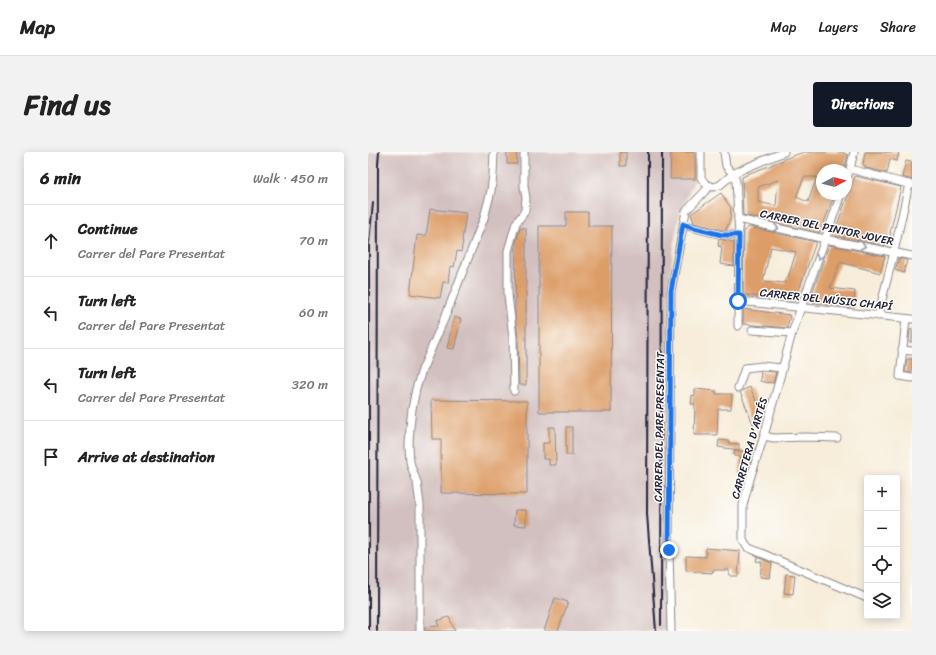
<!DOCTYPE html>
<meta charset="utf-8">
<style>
body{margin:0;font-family:Sriracha,sans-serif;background:#f2f2f2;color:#222}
.controls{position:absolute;right:12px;bottom:12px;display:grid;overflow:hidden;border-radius:4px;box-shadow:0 2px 10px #0003}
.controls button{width:36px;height:36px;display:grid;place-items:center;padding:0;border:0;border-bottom:1px solid #e0e0e0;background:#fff;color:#222;font:20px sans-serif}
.compass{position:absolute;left:448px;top:12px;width:36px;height:36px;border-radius:50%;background:#fff;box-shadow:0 2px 10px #0003;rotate:83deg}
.stop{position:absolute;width:12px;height:12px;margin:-9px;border:3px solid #1a73e8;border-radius:50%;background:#fff}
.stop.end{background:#1a73e8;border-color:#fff;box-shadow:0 1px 4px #0008}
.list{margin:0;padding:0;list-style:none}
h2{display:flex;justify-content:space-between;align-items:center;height:52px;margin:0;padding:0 16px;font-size:17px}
h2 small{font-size:13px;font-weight:400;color:#767676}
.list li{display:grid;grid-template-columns:26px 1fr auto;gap:12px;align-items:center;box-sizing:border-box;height:72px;padding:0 16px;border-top:1px solid #e0e0e0}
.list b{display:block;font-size:15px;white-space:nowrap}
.list p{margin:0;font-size:13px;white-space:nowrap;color:#767676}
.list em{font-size:13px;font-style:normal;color:#767676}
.icon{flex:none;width:22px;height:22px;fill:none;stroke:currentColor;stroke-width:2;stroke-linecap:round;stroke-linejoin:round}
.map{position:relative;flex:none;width:544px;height:479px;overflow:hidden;border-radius:4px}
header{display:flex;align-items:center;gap:24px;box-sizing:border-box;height:56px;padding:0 20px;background:#fff;border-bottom:1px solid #e0e0e0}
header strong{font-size:19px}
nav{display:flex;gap:22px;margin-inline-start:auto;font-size:14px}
.intro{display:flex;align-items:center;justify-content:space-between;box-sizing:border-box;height:96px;padding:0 24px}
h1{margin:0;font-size:28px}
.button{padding:10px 18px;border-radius:4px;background:#111827;color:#fff;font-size:14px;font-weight:700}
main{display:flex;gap:24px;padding:0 24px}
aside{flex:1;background:#fff;border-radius:4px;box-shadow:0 2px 10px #0003}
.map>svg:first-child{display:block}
</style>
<header>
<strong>Map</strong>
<nav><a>Map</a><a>Layers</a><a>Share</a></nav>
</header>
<div class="intro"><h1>Find us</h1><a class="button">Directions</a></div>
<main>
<aside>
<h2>6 min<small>Walk · 450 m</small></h2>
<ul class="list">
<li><svg class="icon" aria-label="ahead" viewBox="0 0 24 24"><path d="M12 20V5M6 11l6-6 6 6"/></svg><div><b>Continue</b><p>Carrer del Pare Presentat</p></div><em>70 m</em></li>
<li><svg class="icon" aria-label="left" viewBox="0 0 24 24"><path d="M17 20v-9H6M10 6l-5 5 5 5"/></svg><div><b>Turn left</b><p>Carrer del Pare Presentat</p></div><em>60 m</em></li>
<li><svg class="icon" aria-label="left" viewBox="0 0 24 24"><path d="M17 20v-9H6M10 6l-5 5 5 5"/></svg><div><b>Turn left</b><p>Carrer del Pare Presentat</p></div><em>320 m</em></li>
<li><svg class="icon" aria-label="arrive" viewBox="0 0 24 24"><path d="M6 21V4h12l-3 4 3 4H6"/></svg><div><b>Arrive at destination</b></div></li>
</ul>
</aside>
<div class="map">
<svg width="544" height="479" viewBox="0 0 544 479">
<rect width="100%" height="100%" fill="#fdfcf7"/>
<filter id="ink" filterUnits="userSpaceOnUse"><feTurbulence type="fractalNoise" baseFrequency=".025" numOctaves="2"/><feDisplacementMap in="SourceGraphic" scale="8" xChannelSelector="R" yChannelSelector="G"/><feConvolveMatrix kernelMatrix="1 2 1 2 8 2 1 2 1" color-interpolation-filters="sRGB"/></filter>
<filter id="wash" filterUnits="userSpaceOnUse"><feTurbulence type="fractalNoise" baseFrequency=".012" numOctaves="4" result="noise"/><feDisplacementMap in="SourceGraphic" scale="16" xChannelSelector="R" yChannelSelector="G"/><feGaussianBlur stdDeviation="0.9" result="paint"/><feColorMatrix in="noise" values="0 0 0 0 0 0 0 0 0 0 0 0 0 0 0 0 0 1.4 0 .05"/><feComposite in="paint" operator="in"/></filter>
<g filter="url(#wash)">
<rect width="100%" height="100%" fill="#f7edda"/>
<polygon fill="#d2bfbf" points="0,0 327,0 327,27 311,63 301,127 298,479 0,479"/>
<g id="blocks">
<g fill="#dd9d68" fill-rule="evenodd">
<rect x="139" y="0" width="10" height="12"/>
<rect x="252" y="0" width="6" height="14"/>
<polygon points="303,0 327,0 327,27 302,27"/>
<path d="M436,0H473L480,3L476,18H454V42H467L453,78L451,81L375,63L374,25L379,23V22L404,13V12L416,8V7ZM436,25H449L440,50L428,45ZM410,28L408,54L390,50V35Z"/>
<polygon points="497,0 531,0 529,9 522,7 519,21 498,16 495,12"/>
<polygon points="538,9 544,10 544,28 534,25"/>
<polygon points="487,24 533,35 522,81 523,81 520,94 465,84"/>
<polygon points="353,41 363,56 362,68 358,78 355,78 326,71 323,62"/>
<polygon points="62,57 98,61 94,89 95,89 93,100 89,99 86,115 82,114 80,131 75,130 72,146 42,142 49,83 58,84"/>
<polygon points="198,60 220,60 220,74 244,74 243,260 171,260 171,74 198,74"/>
<path d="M381,75L448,90L427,149L375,143L376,79ZM403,95L428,100L420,126L419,125L416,131L395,129Z"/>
<polygon points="152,76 158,76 158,233 151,233 150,185 147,164 148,90"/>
<polygon points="351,87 366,90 366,114 352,112 354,95 350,94"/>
<polygon points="461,93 517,104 512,121 472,110 462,136 487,139 486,155 461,152 461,153 441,150"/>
<polygon points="531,106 539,108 536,121 527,118"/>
<polygon points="375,157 421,163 422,164 419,176 375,172"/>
<polygon points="86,165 93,167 86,197 79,196"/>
<polygon points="542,177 544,177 544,190 541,190"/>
<polygon points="539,207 544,207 544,221 537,220"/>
<polygon points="393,219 408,220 405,231 400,230 400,231 392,229"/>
<polygon points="382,235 389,251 401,247 397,260 388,260 392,270 385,272 372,240 375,238"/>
<polygon points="327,237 348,239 348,242 364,242 363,257 350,257 349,283 326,283 327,252 323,252 324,243 327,244"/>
<polygon points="63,248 159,249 159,342 73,341 73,287 64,287"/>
<polygon points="181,275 187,275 188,313 181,313 181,307 175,307 175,291 181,291"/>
<rect x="198" y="275" width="6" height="28"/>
<polygon points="351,288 361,289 361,291 371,292 371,298 350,295"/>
<polygon points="367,298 385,301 378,323 371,322 373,305 366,304"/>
<polygon points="147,358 158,358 158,374 146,373"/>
<polygon points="338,396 372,399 370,424 362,424 362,422 361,422 361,418 345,418 344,421 318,419 318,404 338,405"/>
<polygon points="389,405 404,411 402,426 392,425 394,410 388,409"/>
<polygon points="418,422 427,423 425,442 416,441"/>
<polygon points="187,446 200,450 190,479 176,479"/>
<polygon points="81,465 87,479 57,479 57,475 71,474 69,469"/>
</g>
</g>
</g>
<g filter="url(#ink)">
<use href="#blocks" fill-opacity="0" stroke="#8c888a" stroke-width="1"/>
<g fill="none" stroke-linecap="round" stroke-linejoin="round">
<defs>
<g id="minor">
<polyline points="333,0 333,26 337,31 339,33 345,35 352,33 365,22 375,17 416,0"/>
<polyline points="356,0 358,14 365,22 368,29 371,83 370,174"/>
<polyline points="482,17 544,33"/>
<polyline points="478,28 482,17 486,0"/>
<polyline points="473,42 424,181 396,284 382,327 375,353 375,388 379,395 499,446"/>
<polyline points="370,67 457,87 544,104"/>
<polyline points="315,72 326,76 354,83 371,83"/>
<polyline points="370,149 544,167"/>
<polyline points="510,164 526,100 541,32"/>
<polyline points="538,167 532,224 544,226"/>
<polyline points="384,178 424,181"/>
<polyline points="534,198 544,199"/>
<polyline points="370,236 377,216 394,214 414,216"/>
<polyline points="146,239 145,185 140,143 140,99 148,71 155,62 157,58 158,46 156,34 156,0"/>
<polyline points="396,284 406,286 438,285 469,286"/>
<polyline points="52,479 52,353 49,330 44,317 42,310 41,294 42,275 44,257 48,237 54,218 77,165 116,66 123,39 125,23 126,0"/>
<polyline points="303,479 301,398 303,139 318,59 342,34"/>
</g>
</defs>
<use href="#minor" stroke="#8c888a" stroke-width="9"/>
<use href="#minor" stroke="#fff" stroke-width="7"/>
<g stroke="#22223b" stroke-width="2">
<polyline points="280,0 279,362 288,479"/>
<polyline points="293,473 294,0"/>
<polyline points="1,479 1,91 5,51"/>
<polyline points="9,479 10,12 11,0"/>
</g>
</g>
<defs><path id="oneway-chevron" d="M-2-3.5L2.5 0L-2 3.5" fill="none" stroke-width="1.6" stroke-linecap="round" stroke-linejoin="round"/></defs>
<g stroke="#9c9ca7">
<use href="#oneway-chevron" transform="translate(408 76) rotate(12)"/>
<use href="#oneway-chevron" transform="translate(495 94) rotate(11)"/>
<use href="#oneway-chevron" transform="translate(451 105) rotate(109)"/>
</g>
</g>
<g fill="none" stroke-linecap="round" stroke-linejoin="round" filter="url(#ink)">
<polyline stroke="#1a73e8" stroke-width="5" points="301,398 303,139 315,72 326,76 354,83 371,83 370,149"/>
</g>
<g text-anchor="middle" stroke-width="3" stroke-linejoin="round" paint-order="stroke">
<g font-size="11" fill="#22223b" stroke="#fdfcf7">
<text transform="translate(459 75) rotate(12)" y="4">CARRER DEL PINTOR JOVER</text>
<text transform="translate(458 147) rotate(6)" y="4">CARRER DEL MÚSIC CHAPÍ</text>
<text transform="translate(291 275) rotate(-89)" y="4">CARRER DEL PARE PRESENTAT</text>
<text transform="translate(381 296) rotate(-74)" y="4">CARRETERA D'ARTÉS</text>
</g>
</g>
</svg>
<div class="controls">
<button>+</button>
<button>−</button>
<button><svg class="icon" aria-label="locate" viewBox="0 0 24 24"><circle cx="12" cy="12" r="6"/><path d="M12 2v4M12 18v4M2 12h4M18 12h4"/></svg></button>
<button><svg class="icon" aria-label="layers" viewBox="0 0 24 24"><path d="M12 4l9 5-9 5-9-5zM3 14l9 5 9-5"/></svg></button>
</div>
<svg class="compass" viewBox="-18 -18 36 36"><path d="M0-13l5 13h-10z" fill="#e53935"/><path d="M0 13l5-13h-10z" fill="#767676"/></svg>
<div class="stop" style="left:370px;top:149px"></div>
<div class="stop end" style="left:301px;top:398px"></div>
</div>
</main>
